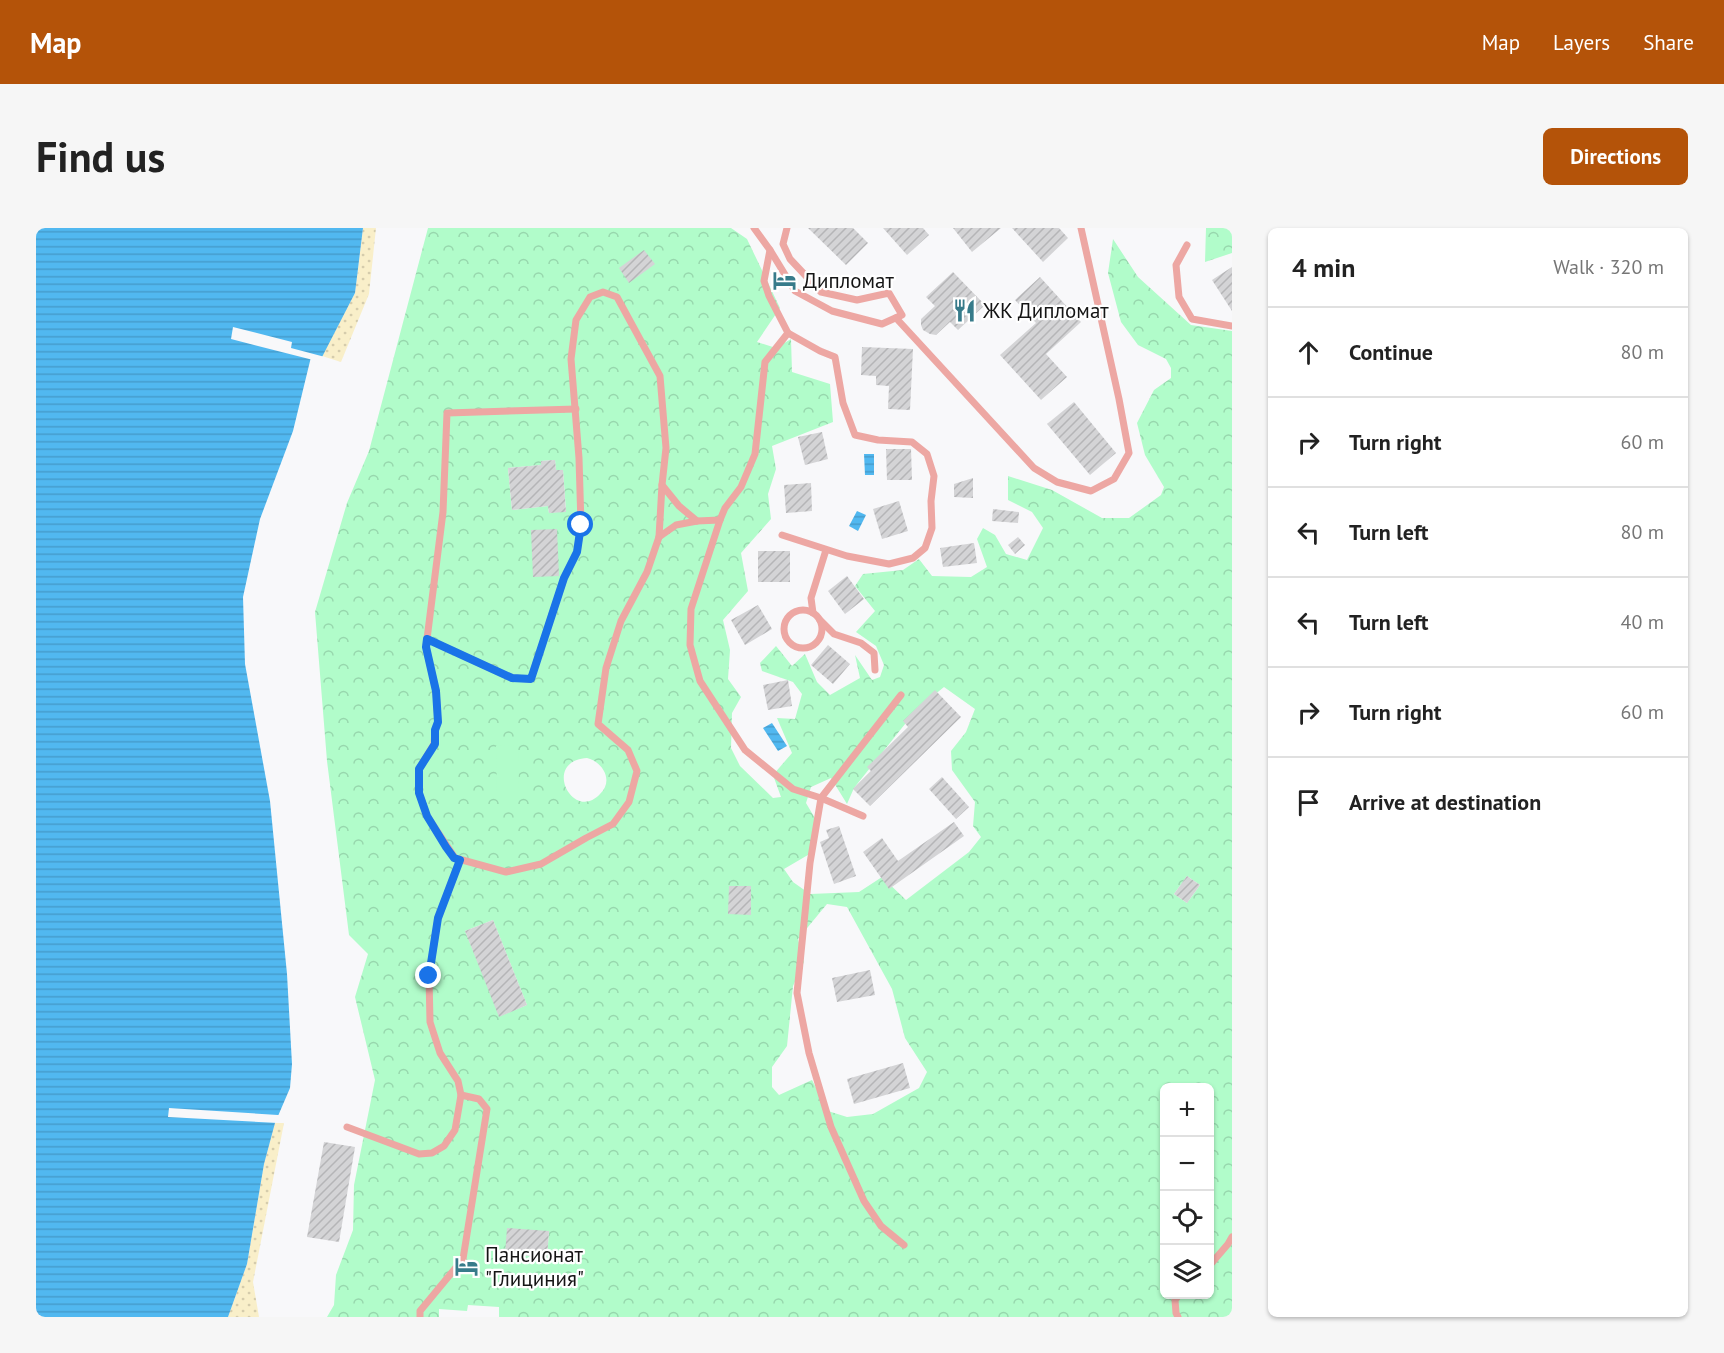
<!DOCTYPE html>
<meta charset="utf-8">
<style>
body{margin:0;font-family:"PT Sans",sans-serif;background:#f6f6f6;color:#222}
.controls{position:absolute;right:18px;bottom:18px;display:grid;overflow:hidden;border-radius:9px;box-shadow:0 2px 4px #0004}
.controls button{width:54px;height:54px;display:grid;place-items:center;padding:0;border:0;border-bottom:2px solid #e0e0e0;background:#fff;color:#222;font:30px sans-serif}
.stop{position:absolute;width:18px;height:18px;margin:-14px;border:4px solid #1a73e8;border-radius:50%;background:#fff}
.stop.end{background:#1a73e8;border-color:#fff;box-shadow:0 2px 6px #0008}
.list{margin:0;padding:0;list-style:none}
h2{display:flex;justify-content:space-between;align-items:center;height:78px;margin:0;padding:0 24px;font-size:26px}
h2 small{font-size:20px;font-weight:400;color:#767676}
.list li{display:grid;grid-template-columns:39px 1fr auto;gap:18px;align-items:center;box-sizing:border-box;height:90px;padding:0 24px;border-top:2px solid #e0e0e0}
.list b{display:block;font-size:22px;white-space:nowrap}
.list em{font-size:20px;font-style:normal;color:#767676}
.icon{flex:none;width:33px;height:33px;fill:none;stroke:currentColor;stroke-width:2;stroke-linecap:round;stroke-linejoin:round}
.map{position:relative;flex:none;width:1196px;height:1089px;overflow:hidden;border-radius:9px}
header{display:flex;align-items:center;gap:36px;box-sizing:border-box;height:84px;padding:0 30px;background:#b45309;color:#fff}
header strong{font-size:28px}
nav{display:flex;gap:33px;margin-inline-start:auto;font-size:21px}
.intro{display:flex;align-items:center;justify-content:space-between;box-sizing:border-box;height:144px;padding:0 36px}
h1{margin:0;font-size:42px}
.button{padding:15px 27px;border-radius:9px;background:#b45309;color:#fff;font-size:21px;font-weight:700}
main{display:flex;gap:36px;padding:0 36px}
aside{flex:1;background:#fff;border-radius:9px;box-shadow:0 2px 4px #0004}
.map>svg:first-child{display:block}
</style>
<header>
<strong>Map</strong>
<nav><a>Map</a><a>Layers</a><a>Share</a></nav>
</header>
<div class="intro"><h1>Find us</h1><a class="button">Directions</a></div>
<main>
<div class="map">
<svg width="1196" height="1089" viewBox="0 0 1196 1089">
<defs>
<pattern id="forest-crowns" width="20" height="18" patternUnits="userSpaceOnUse" patternTransform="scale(1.5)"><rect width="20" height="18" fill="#b1fcca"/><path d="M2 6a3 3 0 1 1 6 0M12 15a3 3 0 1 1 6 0" fill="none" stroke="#97d7ad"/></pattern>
<pattern id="sand-dots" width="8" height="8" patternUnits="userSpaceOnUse" patternTransform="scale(1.5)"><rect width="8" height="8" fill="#f9efc9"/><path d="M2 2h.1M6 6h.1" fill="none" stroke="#d5ccac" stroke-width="1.8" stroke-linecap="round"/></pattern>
<pattern id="water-rules" width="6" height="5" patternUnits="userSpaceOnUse" patternTransform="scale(1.5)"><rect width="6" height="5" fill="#51b8f0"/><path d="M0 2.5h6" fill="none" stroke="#469dcd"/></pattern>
<pattern id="building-hatch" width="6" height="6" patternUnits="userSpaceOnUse" patternTransform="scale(1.5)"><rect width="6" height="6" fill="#d4d4d6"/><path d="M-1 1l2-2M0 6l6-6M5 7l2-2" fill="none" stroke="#b5b5b7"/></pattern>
</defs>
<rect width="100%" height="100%" fill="#f8f8fa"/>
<g fill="url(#forest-crowns)" fill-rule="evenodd">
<path d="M392,0H695L711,11L744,80L721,114L740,120L755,111L756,144L794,156L797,194L736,218L740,241L732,266L735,291L705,325L712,363L687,392L694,422L692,451L705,469L696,485L695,520L704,538L737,570L745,569L737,547L756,525L741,490L759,491L766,466L757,454L726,443L724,435L740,418L756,438L769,426L781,454L794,467L824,450L819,427L836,452L844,449L848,437L840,418L820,404L839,383L819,358L827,346L867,342L883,331L896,348L935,349L951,339L941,311L947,300L959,307L970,326L991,332L1007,300L996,284L972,272V248L1016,262L1066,290H1093L1125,267L1128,259L1109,227L1101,195L1118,162L1135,150V140L1130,131L1102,117L1085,94L1072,45L1077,11L1102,49L1155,97L1196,103V1089H463V1079L432,1077L431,1083L403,1081V1089H291L298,1077L300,1047L317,1002L318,957L339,852L319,769L332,726L313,707L291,533L279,384L311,275L333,223ZM519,232L520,242H527L530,283L513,285L512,278L476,282L472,240L505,237V233ZM908,459L939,481L930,504L915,523L916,542L939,574L937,598L945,609L933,624L870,672L846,649L823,664L774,666L757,654L748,641L777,624L780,592L770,575L775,559L795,550L811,576L818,560L881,481ZM551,530C567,534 578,553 564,566C537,595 505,533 551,530ZM1151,648L1164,657L1151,675L1138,666ZM791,676L811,679L856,761L869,810L891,844L883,860L837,886L811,889L792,883L776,852L743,867L736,859V839L751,818L757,758L768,734L762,711ZM457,692L491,777L464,788L429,703ZM1128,860H1174V1066H1128ZM513,1003L511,1029L469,1026Z"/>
<polygon points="1170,0 1196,0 1196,25 1169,34"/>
</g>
<g fill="url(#sand-dots)">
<polygon points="327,0 340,0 333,66 305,134 286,128 319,65"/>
<polygon points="239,895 248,895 217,1054 223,1089 192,1089 211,1036 228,936"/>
</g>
<polygon fill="#b1fcca" points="482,517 483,564 461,564 460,518"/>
<g fill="url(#water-rules)">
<polygon points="0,0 327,0 319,65 285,131 275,129 257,203 224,291 207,369 209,436 234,573 251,746 256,836 254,860 239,895 228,936 211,1036 192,1089 0,1089"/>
<polygon points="828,226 838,226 838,247 829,247"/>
<polygon points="821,283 830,287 822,303 813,298"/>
<polygon points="736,495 751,518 742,523 727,500"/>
</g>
<g fill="#f8f8fa">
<polygon points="197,99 256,114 255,120 289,129 285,134 195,111"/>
<polygon points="133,880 242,887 245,887 242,895 132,889"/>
</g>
<g fill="url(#building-hatch)">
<polygon points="772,0 817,0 832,15 810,37"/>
<polygon points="847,0 887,0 893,7 871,27"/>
<polygon points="917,0 965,0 936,24"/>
<polygon points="976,0 1023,0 1032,10 1007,34"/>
<polygon points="608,22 619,36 593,55 583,40"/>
<polygon points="1196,39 1196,83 1176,52"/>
<polygon points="917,44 949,77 922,102 914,94 900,107 894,106 887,102 885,97 885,91 899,78 890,69"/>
<polygon points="1004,49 1045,94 1010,126 1031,149 1005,172 964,127 1000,95 979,72"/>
<polygon points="826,119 877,121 874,182 852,181 853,158 840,157 840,148 825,147"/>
<polygon points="1038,174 1080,225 1054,247 1011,196"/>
<polygon points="786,204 792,231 769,237 762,209"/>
<polygon points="850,221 875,221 876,252 851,252"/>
<polygon points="519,232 520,242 527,242 530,284 513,285 512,278 476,282 472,240 505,237 505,233"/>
<polygon points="937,250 937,270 918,269 918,256"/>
<polygon points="775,255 776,283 750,285 748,257"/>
<polygon points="863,273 872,303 846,311 837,281"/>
<polygon points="957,281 983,284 982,295 956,293"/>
<polygon points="521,301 523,348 497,349 495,302"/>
<polygon points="982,309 989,317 979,326 972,317"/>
<polygon points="938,315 941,335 907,339 904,320"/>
<rect x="722" y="323" width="32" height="31"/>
<polygon points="811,348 828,371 809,386 792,363"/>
<polygon points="722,377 736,401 709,417 695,392"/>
<polygon points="792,417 814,436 797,456 775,437"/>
<polygon points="752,452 756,478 732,482 727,457"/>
<polygon points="899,462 925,489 834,578 817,561 835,543 831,539 872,499 867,493"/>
<polygon points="906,549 933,579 920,591 893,561"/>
<polygon points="918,594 928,608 853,661 827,624 846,610 862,633"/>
<polygon points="803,598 820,648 798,656 784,614 793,610 790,602"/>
<polygon points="1151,648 1164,657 1151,675 1138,666"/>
<polygon points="693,658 715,658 715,687 692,686"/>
<polygon points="457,692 491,777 463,789 429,703"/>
<polygon points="834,742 839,767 801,774 796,750"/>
<polygon points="867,835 874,860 818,876 811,851"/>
<polygon points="288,914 319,919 303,1014 271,1009"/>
<polygon points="471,1000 513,1003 511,1029 469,1026"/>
</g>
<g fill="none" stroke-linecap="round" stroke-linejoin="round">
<g stroke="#eda7a3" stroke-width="7">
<polyline points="718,0 734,22 728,53 733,68 752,105 784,123 799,129 807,175 819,207 842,212 876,214 891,226 898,248 895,273 896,300 889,320 877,330 853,336 811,328 746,307"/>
<polyline points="1151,17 1140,37 1143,69 1156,91 1196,98"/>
<polyline points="734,22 759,63 796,83 846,96 866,87 853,65 821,72 785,64 754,31 747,16 751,0"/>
<polyline points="860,90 998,240 1021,254 1055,263 1078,251 1093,225 1083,171 1045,0"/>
<polyline points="752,105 729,134 719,226 705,259 689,280 684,292 655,381 654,417 664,453 709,522 757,561 785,570 827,588"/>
<polyline points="540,181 411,185 407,284 390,419 400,463 402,494 399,502 398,516 383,541 383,565 391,588 419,630 470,644 505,636 550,610 577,596 593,574 601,543 592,522 562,496 570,440 585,393 611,344 623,309 626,257"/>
<polyline points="623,309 640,297 661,293 684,292"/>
<circle cx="767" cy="401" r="19"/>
<polyline points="777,385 775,370 790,322"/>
<polyline points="784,392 798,406 825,415 838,425 839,442"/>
<polyline points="391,411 476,450 495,451 528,350 541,324 545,297 543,230 535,131 540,92 554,69 567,64 581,69 624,148 630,220 626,257 643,278 661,293"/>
<polyline points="865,467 785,570 774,635 761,765 773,825 795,899 828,973 845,998 868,1017"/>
<polyline points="311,899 383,926 396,925 408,918 419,902 425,867 422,853 404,825 394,794 393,748 402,690 424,632"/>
<polyline points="1174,1037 1192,1016 1196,1009"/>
<polyline points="384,1089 384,1083 427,1031 451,881 443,871 425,867"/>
<polyline points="1142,1089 1140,1085 1139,1072 1144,1066"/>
</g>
</g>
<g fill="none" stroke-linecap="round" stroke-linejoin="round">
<polyline stroke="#1a73e8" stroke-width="8" points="393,748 402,690 424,632 418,630 410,619 391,588 383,565 383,541 399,516 399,502 402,494 400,463 390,419 391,411 476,450 495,451 528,350 541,324 545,297"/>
</g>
<defs>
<symbol id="hotel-bare" viewBox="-9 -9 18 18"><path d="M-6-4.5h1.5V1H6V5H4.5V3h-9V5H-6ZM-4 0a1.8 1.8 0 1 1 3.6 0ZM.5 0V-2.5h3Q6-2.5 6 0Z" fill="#377b8a" stroke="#fff" stroke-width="2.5" paint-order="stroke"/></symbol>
<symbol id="restaurant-bare" viewBox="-9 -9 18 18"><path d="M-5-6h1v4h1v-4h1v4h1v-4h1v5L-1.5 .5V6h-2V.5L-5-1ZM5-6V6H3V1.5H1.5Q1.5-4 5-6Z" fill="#377b8a" stroke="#fff" stroke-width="2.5" paint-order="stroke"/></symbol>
</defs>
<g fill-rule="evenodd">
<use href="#hotel-bare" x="732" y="36" width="33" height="33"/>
<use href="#restaurant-bare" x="912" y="66" width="33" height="33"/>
<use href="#hotel-bare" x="414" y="1022" width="33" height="33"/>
</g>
<g text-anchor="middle" stroke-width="4.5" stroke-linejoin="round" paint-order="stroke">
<g font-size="21" fill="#151515" stroke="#fff" text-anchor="start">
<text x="767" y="60">Дипломат</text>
<text x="947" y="90">ЖК Дипломат</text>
<text x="449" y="1034">Пансионат<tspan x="449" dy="24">"Глициния"</tspan></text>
</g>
</g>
</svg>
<div class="controls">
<button>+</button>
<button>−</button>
<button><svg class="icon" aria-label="locate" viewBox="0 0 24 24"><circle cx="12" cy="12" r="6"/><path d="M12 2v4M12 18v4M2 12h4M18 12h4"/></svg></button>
<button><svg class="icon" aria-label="layers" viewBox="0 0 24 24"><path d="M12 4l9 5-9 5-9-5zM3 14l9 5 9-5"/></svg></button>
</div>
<div class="stop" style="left:545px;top:297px"></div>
<div class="stop end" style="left:393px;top:748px"></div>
</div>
<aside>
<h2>4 min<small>Walk · 320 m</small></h2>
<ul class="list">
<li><svg class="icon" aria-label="ahead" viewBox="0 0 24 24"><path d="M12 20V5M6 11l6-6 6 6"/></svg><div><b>Continue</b></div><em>80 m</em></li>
<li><svg class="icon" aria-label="right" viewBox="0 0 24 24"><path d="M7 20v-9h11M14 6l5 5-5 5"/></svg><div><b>Turn right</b></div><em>60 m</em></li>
<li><svg class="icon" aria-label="left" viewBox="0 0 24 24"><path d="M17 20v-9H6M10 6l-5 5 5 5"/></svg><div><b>Turn left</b></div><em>80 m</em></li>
<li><svg class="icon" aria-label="left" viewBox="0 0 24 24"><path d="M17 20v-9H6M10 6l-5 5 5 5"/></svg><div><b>Turn left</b></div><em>40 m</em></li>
<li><svg class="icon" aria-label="right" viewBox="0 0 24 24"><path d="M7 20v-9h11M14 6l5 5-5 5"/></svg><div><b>Turn right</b></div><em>60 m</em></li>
<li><svg class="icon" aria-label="arrive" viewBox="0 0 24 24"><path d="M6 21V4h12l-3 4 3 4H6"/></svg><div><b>Arrive at destination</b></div></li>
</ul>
</aside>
</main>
